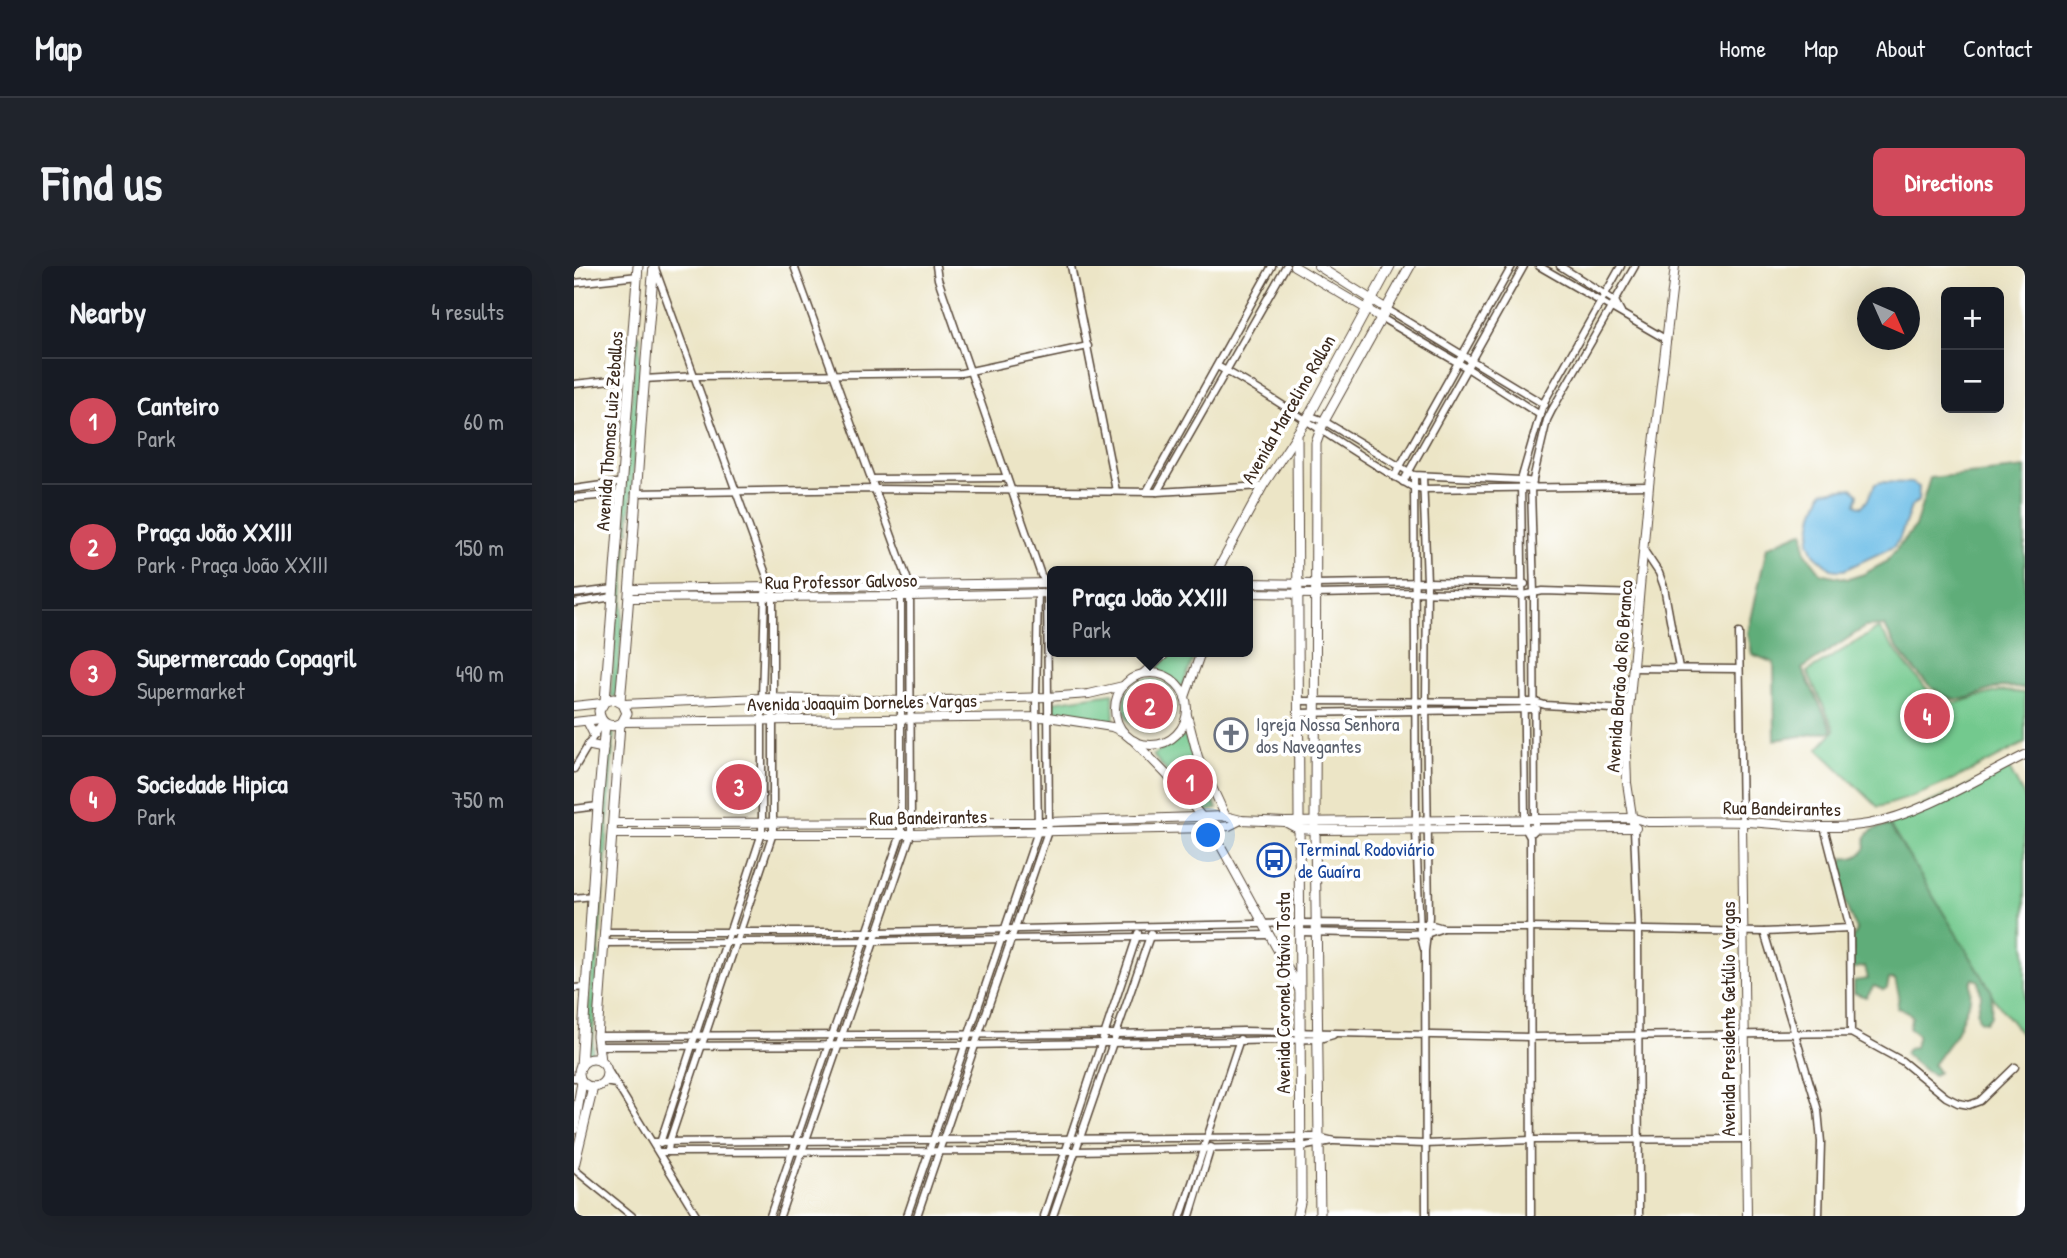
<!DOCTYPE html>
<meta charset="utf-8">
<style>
body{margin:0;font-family:"Patrick Hand",sans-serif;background:#20242c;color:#f1f3f6}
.controls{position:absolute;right:21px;top:21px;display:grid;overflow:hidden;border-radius:10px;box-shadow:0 7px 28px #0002}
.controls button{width:63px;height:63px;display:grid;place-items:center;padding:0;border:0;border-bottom:2px solid #363941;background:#171b24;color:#f1f3f6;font:35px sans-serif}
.compass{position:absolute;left:1283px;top:21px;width:63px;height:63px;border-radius:50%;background:#171b24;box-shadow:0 7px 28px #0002;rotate:135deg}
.you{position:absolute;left:635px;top:570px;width:24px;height:24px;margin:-18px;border:5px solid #fff;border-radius:50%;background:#1a73e8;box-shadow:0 0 0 10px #1a73e833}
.badge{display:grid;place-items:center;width:46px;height:46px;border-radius:50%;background:#d1495b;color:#fff;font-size:23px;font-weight:700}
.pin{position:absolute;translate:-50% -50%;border:4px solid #fff;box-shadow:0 2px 7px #0006}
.popup{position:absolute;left:473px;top:300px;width:206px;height:91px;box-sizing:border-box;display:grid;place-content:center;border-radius:10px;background:#171b24;filter:drop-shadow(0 2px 5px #0005);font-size:23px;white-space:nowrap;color:#9ea1a6}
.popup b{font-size:26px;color:#f1f3f6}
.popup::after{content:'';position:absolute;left:50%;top:100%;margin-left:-14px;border:14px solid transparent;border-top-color:#171b24}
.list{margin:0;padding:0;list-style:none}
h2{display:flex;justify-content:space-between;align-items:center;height:91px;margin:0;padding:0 28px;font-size:30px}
h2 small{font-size:23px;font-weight:400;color:#9ea1a6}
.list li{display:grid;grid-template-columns:46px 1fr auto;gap:21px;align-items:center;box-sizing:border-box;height:126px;padding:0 28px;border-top:2px solid #363941}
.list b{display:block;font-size:26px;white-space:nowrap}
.list p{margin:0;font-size:23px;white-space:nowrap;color:#9ea1a6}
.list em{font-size:23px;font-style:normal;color:#9ea1a6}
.map{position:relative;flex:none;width:1451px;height:950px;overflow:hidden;border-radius:10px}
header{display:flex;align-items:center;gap:42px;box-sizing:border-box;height:98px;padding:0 35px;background:#171b24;border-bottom:2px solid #363941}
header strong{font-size:33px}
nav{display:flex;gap:38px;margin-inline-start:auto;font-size:24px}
.intro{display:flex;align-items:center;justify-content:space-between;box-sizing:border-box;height:168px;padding:0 42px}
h1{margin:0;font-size:49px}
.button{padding:18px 32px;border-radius:10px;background:#d1495b;color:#fff;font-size:24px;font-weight:700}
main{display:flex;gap:42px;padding:0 42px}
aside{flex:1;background:#171b24;border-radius:10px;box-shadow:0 7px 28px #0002}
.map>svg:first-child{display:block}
</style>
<header>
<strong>Map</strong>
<nav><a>Home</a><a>Map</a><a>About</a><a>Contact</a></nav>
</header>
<div class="intro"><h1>Find us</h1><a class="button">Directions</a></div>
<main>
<aside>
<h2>Nearby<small>4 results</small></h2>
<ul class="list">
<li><span class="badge">1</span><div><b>Canteiro</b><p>Park</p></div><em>60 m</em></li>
<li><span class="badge">2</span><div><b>Praça João XXIII</b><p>Park · Praça João XXIII</p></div><em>150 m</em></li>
<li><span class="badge">3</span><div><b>Supermercado Copagril</b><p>Supermarket</p></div><em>490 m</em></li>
<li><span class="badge">4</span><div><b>Sociedade Hipica</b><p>Park</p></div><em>750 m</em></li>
</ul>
</aside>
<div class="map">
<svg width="1451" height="950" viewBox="0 0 1451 950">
<rect width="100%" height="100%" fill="#fff"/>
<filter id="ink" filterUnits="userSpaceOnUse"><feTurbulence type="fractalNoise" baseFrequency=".0143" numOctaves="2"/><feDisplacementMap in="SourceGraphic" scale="14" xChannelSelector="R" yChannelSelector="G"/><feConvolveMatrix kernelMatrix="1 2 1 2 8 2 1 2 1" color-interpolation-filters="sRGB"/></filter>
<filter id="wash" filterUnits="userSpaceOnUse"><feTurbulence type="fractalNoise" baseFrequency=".00686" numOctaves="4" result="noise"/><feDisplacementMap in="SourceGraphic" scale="28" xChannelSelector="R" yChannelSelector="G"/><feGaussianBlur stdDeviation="1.57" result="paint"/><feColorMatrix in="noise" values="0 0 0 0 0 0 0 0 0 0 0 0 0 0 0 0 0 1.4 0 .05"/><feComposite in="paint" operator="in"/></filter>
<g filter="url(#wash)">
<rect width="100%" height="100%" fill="#ece5c6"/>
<g fill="#73c98e" stroke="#577a56" stroke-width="2">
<polygon points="62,69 66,69 66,115 55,266 52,266 53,246 50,243"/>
<polygon points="47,278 53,278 43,431 37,430"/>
<path d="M1305,362L1333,400L1358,429L1382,437L1426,425L1451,427V477C1404,501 1356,529 1304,541L1244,483L1261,464L1233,406Z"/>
<polygon points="598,386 622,386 608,421 595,411 580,405"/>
<circle cx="576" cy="439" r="26"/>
<polygon points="539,427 540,457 477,449 477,436"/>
<polygon points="34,466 40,466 31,611 26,611 27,589 25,586"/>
<polygon points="611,470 643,543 626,547 579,489"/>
<path d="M1435,502L1451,532V772C1395,707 1355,630 1311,556Z"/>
<polygon points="23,622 29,622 18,791 11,793"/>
</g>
<g fill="#5ead79" stroke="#4c6c4c" stroke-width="2">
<path d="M1451,202V423C1444,422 1436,421 1429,421C1413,422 1398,435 1381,433C1356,430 1321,383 1311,360L1291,361L1228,403L1259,465L1201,474L1200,397L1178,388L1174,367L1193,281L1230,265L1231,286L1247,307L1274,313L1290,308L1312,296L1341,261L1356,212Z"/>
<path d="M1316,560L1418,726L1417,750L1411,756L1405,754L1403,746L1407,730L1405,715L1399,712L1397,716L1396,734L1381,769L1359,799L1364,806L1360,809L1351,805L1331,788L1333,784L1341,780L1344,769L1335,762L1338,750L1333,745L1323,742L1325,729L1321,713H1315L1313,722L1310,724L1300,720L1292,731L1280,727V715L1294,713L1291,700L1278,703L1279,671L1283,665C1274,645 1258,613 1270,592C1280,593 1285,591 1292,582C1288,565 1302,561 1316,560Z"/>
</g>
<polygon fill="#6cbde7" stroke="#547482" stroke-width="2" points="1307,216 1338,217 1345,221 1344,235 1337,241 1325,274 1319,281 1270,304 1262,304 1257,303 1241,289 1235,276 1240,247 1249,225 1279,222 1284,228 1282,238 1287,241 1293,235 1301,218"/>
</g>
<g filter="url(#ink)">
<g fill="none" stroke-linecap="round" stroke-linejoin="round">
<defs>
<g id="minor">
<polyline points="497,0 542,225"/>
<polyline points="965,0 1093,74"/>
<polyline points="986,0 1041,35 1047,46"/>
<polyline points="81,2 193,311 199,321 199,567 95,877 94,886"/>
<polyline points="0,17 64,10"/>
<polyline points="811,42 971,139"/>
<polyline points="806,51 893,102 966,149"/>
<path d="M643,100C711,136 771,184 839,221L849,223L1075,220"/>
<polyline points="70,113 122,110 387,107 514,80"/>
<polyline points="0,118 56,112"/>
<polyline points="734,149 750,155 840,209 947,214 959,216"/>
<polyline points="840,209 842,565 846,667 850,683"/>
<polyline points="849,210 853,316 852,436 855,651 851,685 852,950"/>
<polyline points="820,211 938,0"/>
<polyline points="297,213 433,212"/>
<polyline points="829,216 950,0"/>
<polyline points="0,223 49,216"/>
<polyline points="573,225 698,0"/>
<polyline points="583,226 712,0"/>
<polyline points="61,227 301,223 583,226 689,220"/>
<polyline points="0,232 48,228"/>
<polyline points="1071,286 1085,307 1090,321 1105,402"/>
<polyline points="741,318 853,316 951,318"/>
<polyline points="0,328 40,323"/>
<polyline points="741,328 842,326 949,329 969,325 1065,328"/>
<polyline points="0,337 39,331"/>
<polyline points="1165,367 1168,556"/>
<polyline points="1058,402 1165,403"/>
<polyline points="726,435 961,436 971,439 1055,444"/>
<polyline points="725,447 963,443"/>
<polyline points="0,503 28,456"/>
<polyline points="0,543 24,540"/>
<polyline points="1250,561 1276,662 1277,767"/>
<polyline points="1060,563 1064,663 1065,950"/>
<polyline points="959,566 961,563 960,327 957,222 973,154 978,144 1061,0"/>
<polyline points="0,632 19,630"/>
<polyline points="30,666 305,666 726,657 855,658 869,662"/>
<polyline points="726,666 834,668 855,667 869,662 956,662 1190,666 1276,662"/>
<polyline points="1190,666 1244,844 1247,876 1245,950"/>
<polyline points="30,677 301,675 695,669"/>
<polyline points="0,722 13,721"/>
<polyline points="23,770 542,768 669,765 957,771 1277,767 1328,795 1372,831 1384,837 1395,839 1406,835 1441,801"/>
<polyline points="23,780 392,779 665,775 745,773 759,769"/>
<polyline points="32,801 123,950"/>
<polyline points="0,812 5,811"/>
<polyline points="30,816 42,818"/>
<polyline points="79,876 744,871 760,875 851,878 958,874 1171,873"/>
<polyline points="86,877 188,567 188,432 191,327"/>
<polyline points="85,886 501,885 727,881 758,875"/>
<polyline points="0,903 58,950"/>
<polyline points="196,950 327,568 327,330 329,316"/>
<polyline points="206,950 337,568 337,557 336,320 220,0"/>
<polyline points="333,950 464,565 462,432 464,326"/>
<polyline points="343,950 474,565 475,556 473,317 467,309 364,13 362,0"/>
<polyline points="470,950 564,667"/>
<polyline points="479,950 577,667"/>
<polyline points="607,950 666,773"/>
<polyline points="616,950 637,881"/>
<polyline points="957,950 956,571 951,562 951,553 947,214 969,138 1047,0"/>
</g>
<g id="tertiary">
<polyline points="720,0 806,51"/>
<polyline points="744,0 811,42"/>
<polyline points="643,305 689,220 723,168"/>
<polyline points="674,317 741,318"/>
<polyline points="57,323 478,317"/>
<polyline points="674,327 741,328"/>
<polyline points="56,332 337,330 478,327"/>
<polyline points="570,407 593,386"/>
<circle cx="577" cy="443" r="36"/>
<polyline points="611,431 627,386"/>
<polyline points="49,438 188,432 337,435 473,431 515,428 549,420"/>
<polyline points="0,440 28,437"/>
<polyline points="613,449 624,491 652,551"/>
<polyline points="13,455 20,469"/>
<polyline points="0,456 27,453"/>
<polyline points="49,456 474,451 538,461 549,466"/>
<polyline points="560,475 593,509 637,562 726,725"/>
<polyline points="711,556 724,563 741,564 1062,562"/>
<polyline points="1168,556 1173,950"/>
<path d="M40,557L475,556L651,550L667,554L711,556L1060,552L1074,556C1106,556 1139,555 1171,556C1212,558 1254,565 1294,558C1348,548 1403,513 1451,489"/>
<polyline points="1060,563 1053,517 1052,488 1055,444 1075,220 1101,0"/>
<polyline points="39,568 337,568 637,562 655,560 667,554"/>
</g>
<g id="secondary">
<path d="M31,435L40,433L49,438L53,447L48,457C37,463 26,458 25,445L31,435L64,0"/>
<path d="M46,435C60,290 66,145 80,0"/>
<polyline points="15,479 29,482"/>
<circle cx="19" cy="807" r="14"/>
<polyline points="26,795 23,770 46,458"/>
<polyline points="7,800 24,540 31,458"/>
<polyline points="0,863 8,816"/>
<polyline points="0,900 19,821"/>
<polyline points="723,950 727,932 723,168 735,150 816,0"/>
<polyline points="746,950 741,564 742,177 750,155 836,0"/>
</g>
</defs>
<use href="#minor" stroke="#564637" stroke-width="9"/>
<use href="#tertiary" stroke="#564637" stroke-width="10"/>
<use href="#secondary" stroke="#564637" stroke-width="11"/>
<use href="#minor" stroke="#fff" stroke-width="6"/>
<use href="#tertiary" stroke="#fff" stroke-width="8"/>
<use href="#secondary" stroke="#fff" stroke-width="9"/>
</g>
</g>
<defs>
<symbol id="church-ring" viewBox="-11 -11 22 22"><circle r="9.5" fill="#fff" stroke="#6b7280" stroke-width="1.5"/><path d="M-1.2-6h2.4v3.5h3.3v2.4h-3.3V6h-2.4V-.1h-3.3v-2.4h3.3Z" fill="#6b7280"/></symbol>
<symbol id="bus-ring" viewBox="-11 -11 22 22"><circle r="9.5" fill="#fff" stroke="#1a4fb4" stroke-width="1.5"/><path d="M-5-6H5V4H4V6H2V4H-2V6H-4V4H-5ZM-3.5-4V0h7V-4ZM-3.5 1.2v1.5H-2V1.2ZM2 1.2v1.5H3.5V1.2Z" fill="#1a4fb4"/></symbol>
</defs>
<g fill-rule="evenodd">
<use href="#church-ring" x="638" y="450" width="38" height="38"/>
<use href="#bus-ring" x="681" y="575" width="38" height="38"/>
</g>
<g text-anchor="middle" stroke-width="7" stroke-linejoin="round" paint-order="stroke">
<g font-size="19" fill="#3b2a1e" stroke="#fff">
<text transform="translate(714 143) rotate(-60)" y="7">Avenida Marcelino Rollon</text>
<text transform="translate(35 165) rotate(-86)" y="7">Avenida Thomas Luiz Zeballos</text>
<text transform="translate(267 315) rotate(-1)" y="7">Rua Professor Galvoso</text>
<text transform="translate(1045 410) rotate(-86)" y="7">Avenida Barão do Rio Branco</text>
<text transform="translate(288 436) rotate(-1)" y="7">Avenida Joaquim Dorneles Vargas</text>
<text transform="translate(1208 542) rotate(1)" y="7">Rua Bandeirantes</text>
<text transform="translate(354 551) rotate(-1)" y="7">Rua Bandeirantes</text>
<text transform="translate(709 727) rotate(-90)" y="7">Avenida Coronel Otávio Tosta</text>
<text transform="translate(1154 753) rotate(-90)" y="7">Avenida Presidente Getúlio Vargas</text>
</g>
<g font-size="19" fill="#5b616d" stroke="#fff" text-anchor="start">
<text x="682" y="465">Igreja Nossa Senhora<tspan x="682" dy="22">dos Navegantes</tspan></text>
</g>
<g font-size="19" fill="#164399" stroke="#fff" text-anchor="start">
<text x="724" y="590">Terminal Rodoviário<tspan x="724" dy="22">de Guaíra</tspan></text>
</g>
</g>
</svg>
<div class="controls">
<button>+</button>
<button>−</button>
</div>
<svg class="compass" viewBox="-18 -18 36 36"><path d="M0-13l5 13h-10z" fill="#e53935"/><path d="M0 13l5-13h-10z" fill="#9ea1a6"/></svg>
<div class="you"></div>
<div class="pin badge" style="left:616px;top:516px">1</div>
<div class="pin badge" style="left:576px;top:440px">2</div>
<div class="popup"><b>Praça João XXIII</b>Park</div>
<div class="pin badge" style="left:165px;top:521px">3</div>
<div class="pin badge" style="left:1353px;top:450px">4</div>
</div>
</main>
